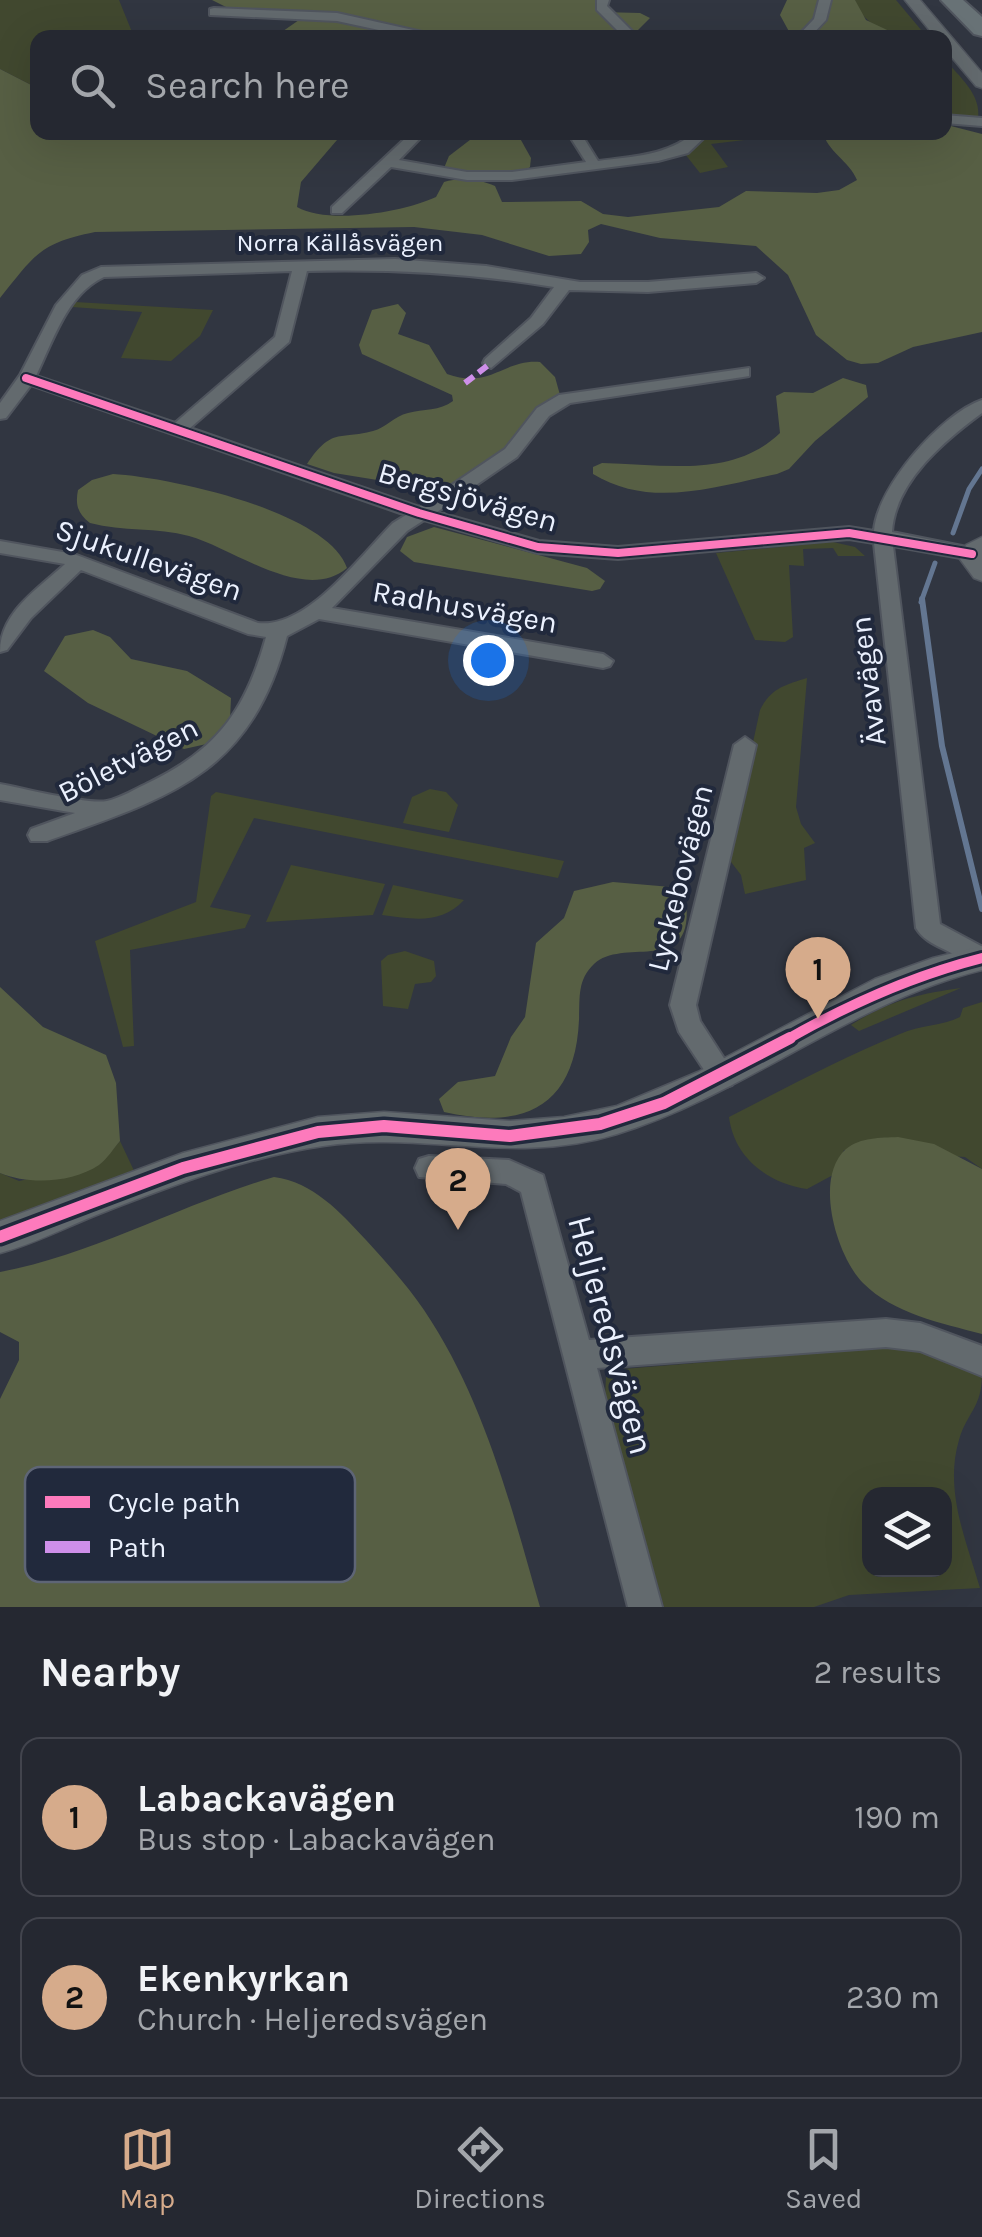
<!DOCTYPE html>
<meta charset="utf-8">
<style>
body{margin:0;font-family:Karla,sans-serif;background:#31343d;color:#f1f3f6}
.controls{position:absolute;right:30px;bottom:30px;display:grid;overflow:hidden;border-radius:20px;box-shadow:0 10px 40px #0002}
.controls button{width:90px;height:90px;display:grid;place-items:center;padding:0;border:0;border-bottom:2px solid #42444d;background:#252831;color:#f1f3f6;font:50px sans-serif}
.you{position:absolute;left:488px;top:660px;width:35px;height:35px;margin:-25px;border:8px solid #fff;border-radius:50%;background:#1a73e8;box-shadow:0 0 0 15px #1a73e833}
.badge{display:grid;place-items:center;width:65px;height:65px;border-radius:50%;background:#d6ab8b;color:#111;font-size:32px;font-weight:700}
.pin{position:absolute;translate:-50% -82px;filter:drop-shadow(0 2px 5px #0008)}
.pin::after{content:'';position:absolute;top:52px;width:35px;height:30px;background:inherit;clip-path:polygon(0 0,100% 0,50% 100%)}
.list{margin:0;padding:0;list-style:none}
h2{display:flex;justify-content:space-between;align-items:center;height:130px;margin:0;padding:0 40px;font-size:42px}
h2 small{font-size:32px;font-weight:400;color:#a3a6ab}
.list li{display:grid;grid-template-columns:65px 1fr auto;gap:30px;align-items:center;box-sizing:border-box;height:160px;margin:0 20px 20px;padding:0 20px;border:2px solid #42444d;border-radius:20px}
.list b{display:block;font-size:38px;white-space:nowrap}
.list p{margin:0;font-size:32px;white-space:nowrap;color:#a3a6ab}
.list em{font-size:32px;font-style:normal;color:#a3a6ab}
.icon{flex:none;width:55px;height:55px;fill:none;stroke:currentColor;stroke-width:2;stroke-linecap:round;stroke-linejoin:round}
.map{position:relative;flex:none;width:982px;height:1607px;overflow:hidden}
.search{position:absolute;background:#252831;box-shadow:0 10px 40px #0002;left:30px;right:30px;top:30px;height:110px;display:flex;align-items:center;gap:25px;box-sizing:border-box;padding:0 35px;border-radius:20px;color:#a3a6ab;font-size:38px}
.sheet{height:490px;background:#252831}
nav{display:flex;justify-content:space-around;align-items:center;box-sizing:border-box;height:140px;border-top:2px solid #42444d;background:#252831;font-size:28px;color:#a3a6ab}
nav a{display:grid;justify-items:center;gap:5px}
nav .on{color:#d6ab8b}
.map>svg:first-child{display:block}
</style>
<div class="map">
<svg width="982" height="1607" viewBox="0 0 982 1607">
<rect width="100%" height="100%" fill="#313641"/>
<g fill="#41482f" fill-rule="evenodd">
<polygon points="0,0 119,0 132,32 159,31 162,37 38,38 37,88 0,69"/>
<path d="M855,0H896L927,37C901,37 862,29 855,0Z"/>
<path d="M944,59C959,76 982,95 978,119L945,116Z"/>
<polygon points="713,133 753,139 711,144 728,167 700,173 685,154"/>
<polygon points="75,302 213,310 200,336 171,361 121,358 142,312 72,307"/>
<polygon points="833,542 855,547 865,556 838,556 833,548 803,549 804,566 789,565 793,637 785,642 755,640 716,553"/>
<path d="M807,678L796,807L801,824L815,843L804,848L806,880L745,894L741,875L728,858L760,710C771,688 785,685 807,678Z"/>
<polygon points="430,789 446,792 458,805 449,832 403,823 412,797"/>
<polygon points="216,792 564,861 558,878 254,818 210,907 251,915 245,928 130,950 134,1046 123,1047 95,941 196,902 211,796"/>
<polygon points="291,865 385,884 373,915 266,922"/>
<path d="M393,885L464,900C441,925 413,919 382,915Z"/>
<polygon points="405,951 434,961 436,976 431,982 415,984 408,1009 383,1006 381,961 388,955"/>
<path d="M961,988L859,1031L851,1025C888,1001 918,994 961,988Z"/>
<path d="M982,1002V1169L965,1157L844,1150L833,1175L807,1189C767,1183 734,1157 729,1117C786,1088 841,1058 900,1034C920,1025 942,1026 960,1017L963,1008Z"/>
<polygon points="120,1141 136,1175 0,1223 0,1173 19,1181 100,1164"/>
<path d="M890,1347L919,1349L982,1374C982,1408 967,1412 959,1440C944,1490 966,1540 980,1588L849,1595L814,1607H664L605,1398L606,1377L623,1369ZM870,1494H944V1570H870Z"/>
</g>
<g fill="#575f44">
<polygon points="212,0 598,0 595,5 600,12 640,13 650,18 638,30 636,37 273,38 299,20 234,11"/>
<polygon points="787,0 855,0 866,20 902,37 792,37 780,15"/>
<path d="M0,69L37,88L38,132L343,133L301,182L297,207C329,225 404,212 436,197L444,182C459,177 480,179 495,186L502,202L581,201L603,214L628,217L719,207L746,191L817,193L839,190L857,180C850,162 825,149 824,133L944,132L947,125L982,134V332L913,347L878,363L861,364L847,360L816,335L788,275L756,246L660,238L601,224L588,230L589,242L581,254L549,256L482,235L414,227L95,232C39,243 34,256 0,298Z"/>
<polygon points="479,133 517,133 531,158 530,167 524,172 467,172 444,168 449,156"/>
<path d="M398,304L406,313L398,334L429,345L447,374C490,390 503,359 540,362L555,377L560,395L535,428L445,491L334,473L307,464C332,427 339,440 373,431C386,428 394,416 408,413C423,409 440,411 453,401L452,395L362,354L359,345L372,310Z"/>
<path d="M843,378L866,385L868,397L815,441L789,469L777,474C715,487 650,509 593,474V467L602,463C663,464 732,479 780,433L776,396L784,392L813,393Z"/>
<path d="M113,474C168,477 328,511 347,568C304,604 233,548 189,536C157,527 123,532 90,523C78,514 75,505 78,490L92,480Z"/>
<polygon points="434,527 587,568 605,581 600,589 592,591 414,562 400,551 407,537"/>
<polygon points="93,630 110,637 131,659 187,671 231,698 230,720 211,743 184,749 88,703 44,671 65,636"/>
<path d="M613,882L671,887L685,894C699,980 625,935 594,964C577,980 580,998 579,1020C575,1108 523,1130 444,1112L439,1099L458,1082L495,1076L511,1037L525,1017L536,943L564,918L574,891Z"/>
<path d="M0,987L43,1027L106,1055L116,1083L120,1141C114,1148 107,1159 99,1165C72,1183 29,1185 0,1173Z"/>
<path d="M898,1137L934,1144L982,1169V1334C941,1323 894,1314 863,1283C837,1257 813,1178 846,1149C861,1137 880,1138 898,1137Z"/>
<path d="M274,1177C313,1182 340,1212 366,1240C386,1262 407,1285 424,1310C484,1399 511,1506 540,1607H0V1399L19,1360V1342L0,1332V1272C96,1254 181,1204 274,1177Z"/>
</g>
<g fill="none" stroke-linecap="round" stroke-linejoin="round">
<g stroke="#637691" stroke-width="5">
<polyline points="953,533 969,489 982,469"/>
<polyline points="921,602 935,563"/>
</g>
<polyline stroke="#637691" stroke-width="6" points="922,599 942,746 982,909"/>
<defs>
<g id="minor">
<polygon points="597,0 609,0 607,6 639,38 625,38 597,10"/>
<polygon points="819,0 831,0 826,20 809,38 796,38 814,19"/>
<polygon points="214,8 337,13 440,36 527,34 533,38 416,38 337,21 210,15 210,9"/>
<polygon points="944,115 982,118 982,126 944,123"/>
<path d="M412,132H426L399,160L467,172H512L586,162L567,132H580L598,161C634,156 667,156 695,132H710L688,153L658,161L512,180H467L391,167L342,213H332V207Z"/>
<path d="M395,259L486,266L580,282H648L756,273L764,278L756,283L648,292L569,290L543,324L491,368L483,363L485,359L531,318L554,287C471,273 391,269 307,271L289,342L190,428L419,507L505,449L537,408L559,395L749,368V376L743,377L570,403L549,416L517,457L437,512L539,541L618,547L849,527L874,531C877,487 941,414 982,400V413C944,441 895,482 892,532L972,548L982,554L972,560L893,546L940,924L981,946L982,967L968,966C953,948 928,948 916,928L874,543L849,539L618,559L538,553L424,520L407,531L332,608L603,654L613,661L610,666L603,668L319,619L287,636C251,775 170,797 47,841H31L28,835L31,829L75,813L0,800V784C23,788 88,805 107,801C121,798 137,788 150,782C218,749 246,709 266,637L248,634L81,570L31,618L7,650L0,652C0,612 38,589 65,564L0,553V541L74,554L258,623C307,629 360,556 393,523L406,515L31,385L6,418L0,419V403L20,375L56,305L82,275L101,267ZM292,271L275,337L175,423L36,376C53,341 67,294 104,277Z"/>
<polygon points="745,737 756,745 696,1005 700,1021 736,1077 732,1085 723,1088 714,1085 679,1032 670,1005 734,745"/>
<polygon points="429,1156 509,1160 543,1175 589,1340 886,1319 920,1323 982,1346 982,1376 920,1351 886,1347 597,1368 662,1607 628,1607 521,1192 506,1184 419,1177 415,1168 419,1159"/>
</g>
<g id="tertiary">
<polygon points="905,0 920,0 982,73 982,88 976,86 944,48 944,38 936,38"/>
<polygon points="982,537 982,581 974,578 960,559 966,545"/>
<path d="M982,946V970C850,1003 746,1094 617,1134C514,1166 424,1131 323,1146C246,1157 171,1186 99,1214C66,1227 34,1244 0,1253V1221L183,1153L318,1117L384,1112L510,1121L564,1117L617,1106L698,1072L875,979L933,958Z"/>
</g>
<polygon id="motorway" points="941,0 963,0 982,17 982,36 974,34"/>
</defs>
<use href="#minor" stroke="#50555e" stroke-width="4"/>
<use href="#tertiary" stroke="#50555e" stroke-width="3"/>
<use href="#motorway" stroke="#50555e" stroke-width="4"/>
<use href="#minor" fill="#636a6e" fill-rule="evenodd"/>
<use href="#tertiary" fill="#636a6e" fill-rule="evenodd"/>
<use href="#motorway" fill="#687276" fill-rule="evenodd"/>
<polyline stroke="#ce8fe9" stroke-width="6" stroke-dasharray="11 6" stroke-linecap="butt" points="465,383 491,363"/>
<defs>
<polyline id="cycleway-far2" points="26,378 419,513 538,547 618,553 849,533 972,554"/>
<path id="cycleway-far1" d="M786,1040C849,1004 911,976 982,958"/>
<polyline id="cycleway" points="0,1237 183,1168 318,1132 384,1126 510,1136 600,1124 664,1103 790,1038"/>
</defs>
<use href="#cycleway-far2" stroke="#21293c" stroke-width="12"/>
<use href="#cycleway-far1" stroke="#21293c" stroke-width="16"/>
<use href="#cycleway" stroke="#21293c" stroke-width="19"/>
<use href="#cycleway-far2" stroke="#fd7abc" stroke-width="8"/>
<use href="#cycleway-far1" stroke="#fd7abc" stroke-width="10"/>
<use href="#cycleway" stroke="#fd7abc" stroke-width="12"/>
</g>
<g text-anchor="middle" stroke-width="8" stroke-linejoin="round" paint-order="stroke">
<g font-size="25" fill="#ebf1fe" stroke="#21293c">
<text x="340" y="251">Norra Källåsvägen</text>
</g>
<g font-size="30" fill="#ebf1fe" stroke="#21293c">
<text transform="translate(468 497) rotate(16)" y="10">Bergsjövägen</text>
<text transform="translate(149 560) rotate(19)" y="10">Sjukullevägen</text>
<text transform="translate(465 607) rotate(10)" y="10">Radhusvägen</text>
<text transform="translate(868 681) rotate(-97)" y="10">Ävavägen</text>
<text transform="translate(128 760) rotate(-27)" y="10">Böletvägen</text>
<text transform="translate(680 878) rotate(-76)" y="10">Lyckebovägen</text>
</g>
<g font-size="35" fill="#ebf1fe" stroke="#21293c">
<text transform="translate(611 1335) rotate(75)" y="12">Heljeredsvägen</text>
</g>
</g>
<rect x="25" y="1467" width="330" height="115" rx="15" fill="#21293c" stroke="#5e6576" stroke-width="2.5"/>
<rect x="45" y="1496" width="45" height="12" fill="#fd7abc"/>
<rect x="45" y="1541" width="45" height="12" fill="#ce8fe9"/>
<g font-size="28" fill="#ebf1fe">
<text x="108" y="1512">Cycle path</text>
<text x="108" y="1557">Path</text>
</g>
</svg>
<div class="controls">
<button><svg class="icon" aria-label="layers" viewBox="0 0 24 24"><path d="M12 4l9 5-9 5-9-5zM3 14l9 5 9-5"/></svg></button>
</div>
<div class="you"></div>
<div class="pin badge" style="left:818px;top:1019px">1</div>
<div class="pin badge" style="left:458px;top:1230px">2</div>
<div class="search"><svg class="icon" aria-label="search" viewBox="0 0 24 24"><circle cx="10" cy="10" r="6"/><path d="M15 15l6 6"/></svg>Search here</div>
</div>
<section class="sheet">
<h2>Nearby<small>2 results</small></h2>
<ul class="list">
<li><span class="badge">1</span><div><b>Labackavägen</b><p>Bus stop · Labackavägen</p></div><em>190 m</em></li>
<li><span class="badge">2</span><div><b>Ekenkyrkan</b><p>Church · Heljeredsvägen</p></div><em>230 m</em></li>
</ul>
</section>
<nav>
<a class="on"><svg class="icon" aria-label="map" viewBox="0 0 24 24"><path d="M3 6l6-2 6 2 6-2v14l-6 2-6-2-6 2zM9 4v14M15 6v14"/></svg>Map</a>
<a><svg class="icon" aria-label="directions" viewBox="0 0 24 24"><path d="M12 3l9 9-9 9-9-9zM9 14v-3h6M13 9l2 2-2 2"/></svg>Directions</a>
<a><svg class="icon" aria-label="saved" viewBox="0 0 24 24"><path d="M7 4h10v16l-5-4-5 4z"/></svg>Saved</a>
</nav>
